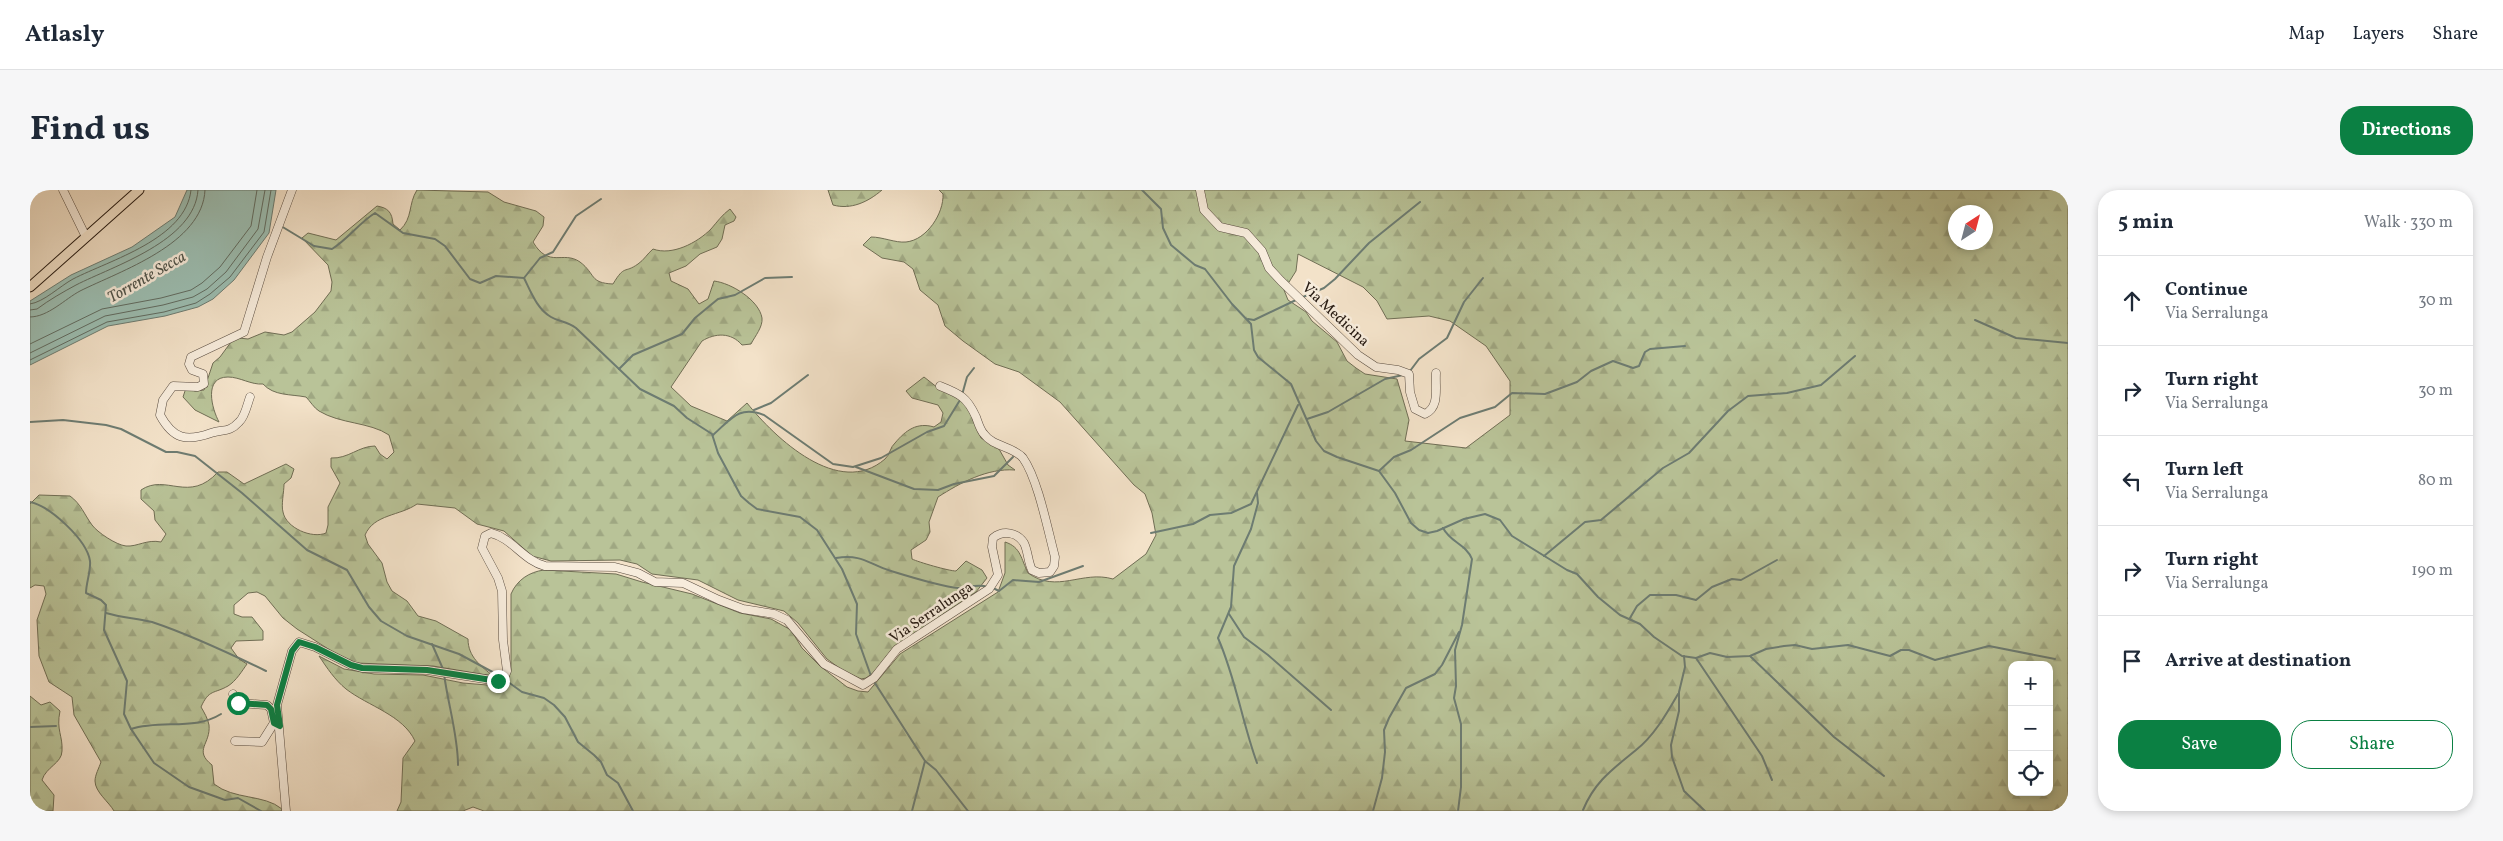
<!DOCTYPE html>
<meta charset="utf-8">
<style>
body{margin:0;font-family:Vollkorn,serif;background:#f6f6f7;color:#1f2937}
.controls{position:absolute;right:15px;bottom:15px;display:grid;overflow:hidden;border-radius:10px;box-shadow:0 2px 8px #0003}
.controls button{width:45px;height:45px;display:grid;place-items:center;padding:0;border:0;border-bottom:1px solid #e0e1e3;background:#fff;color:#1f2937;font:25px sans-serif}
.compass{position:absolute;left:1918px;top:15px;width:45px;height:45px;border-radius:50%;background:#fff;box-shadow:0 2px 8px #0003;rotate:36deg}
.stop{position:absolute;width:15px;height:15px;margin:-11px;border:4px solid #0b8043;border-radius:50%;background:#fff}
.stop.end{background:#0b8043;border-color:#fff;box-shadow:0 1px 5px #0008}
.list{margin:0;padding:0;list-style:none}
h2{display:flex;justify-content:space-between;align-items:center;height:65px;margin:0;padding:0 20px;font-size:21px}
h2 small{font-size:16px;font-weight:400;color:#747a83}
.list li{display:grid;grid-template-columns:32px 1fr auto;gap:15px;align-items:center;box-sizing:border-box;height:90px;padding:0 20px;border-top:1px solid #e0e1e3}
.list b{display:block;font-size:19px;white-space:nowrap}
.list p{margin:0;font-size:16px;white-space:nowrap;color:#747a83}
.list em{font-size:16px;font-style:normal;color:#747a83}
.actions{display:flex;gap:10px;padding:15px 20px}
.actions a{flex:1;padding:11px 0;border:1px solid #0b8043;border-radius:20px;text-align:center;font-size:18px;color:#0b8043}
.actions .main{background:#0b8043;color:#fff}
.icon{flex:none;width:28px;height:28px;fill:none;stroke:currentColor;stroke-width:2;stroke-linecap:round;stroke-linejoin:round}
.map{position:relative;flex:none;width:2038px;height:621px;overflow:hidden;border-radius:20px}
header{display:flex;align-items:center;gap:30px;box-sizing:border-box;height:70px;padding:0 25px;background:#fff;border-bottom:1px solid #e0e1e3}
header strong{font-size:24px}
nav{display:flex;gap:28px;margin-inline-start:auto;font-size:18px}
.intro{display:flex;align-items:center;justify-content:space-between;box-sizing:border-box;height:120px;padding:0 30px}
h1{margin:0;font-size:35px}
.button{padding:12px 22px;border-radius:20px;background:#0b8043;color:#fff;font-size:18px;font-weight:700}
main{display:flex;gap:30px;padding:0 30px}
aside{flex:1;background:#fff;border-radius:20px;box-shadow:0 2px 8px #0003}
.map>svg:first-child{display:block}
</style>
<header>
<strong>Atlasly</strong>
<nav><a>Map</a><a>Layers</a><a>Share</a></nav>
</header>
<div class="intro"><h1>Find us</h1><a class="button">Directions</a></div>
<main>
<div class="map">
<svg width="2038" height="621" viewBox="0 0 2038 621">
<defs>
<pattern id="forest-firs" width="22" height="20" patternUnits="userSpaceOnUse" patternTransform="scale(1.25)"><rect width="22" height="20" fill="#b9c398"/><path d="M5 1l3.5 6h-7zM16 11l3.5 6h-7z" fill="#9fa782"/></pattern>
</defs>
<rect width="100%" height="100%" fill="#f3e2c9"/>
<filter id="stains"><feTurbulence type="fractalNoise" baseFrequency=".004" numOctaves="4"/><feColorMatrix values="0 0 0 0 .2 0 0 0 0 .09 0 0 0 0 .02 0 0 0 .5 -.17"/></filter>
<radialGradient id="worn" r=".72"><stop offset=".6" stop-color="#630" stop-opacity="0"/><stop offset="1" stop-color="#630" stop-opacity=".3"/></radialGradient>
<g fill="url(#forest-firs)" stroke="#706e55" fill-rule="evenodd">
<path d="M387,0L458,2L474,12L506,21L514,27L513,36L503,52C519,79 533,60 550,72C566,84 559,93 583,94C595,74 594,84 608,74C614,70 617,64 623,59C642,66 667,53 681,39C687,32 692,25 700,19L706,27L704,31L695,35L692,49L687,57L670,64L656,76L639,83L641,91L658,99L669,114L678,109L684,91C701,93 729,110 732,128C733,137 725,146 721,154L712,155C701,142 685,143 672,151L641,197L661,216L697,231L717,213C745,248 809,309 855,269C860,265 860,257 865,253C876,240 887,232 904,237L911,232L913,223L908,215L882,208L876,201L894,187L908,198L920,202L936,214L951,248L969,259L978,275L985,280C957,278 930,293 908,307L899,332L900,342L896,350L881,360L882,369C888,372 919,381 926,381L936,371L952,380L957,388L946,402L863,458L843,483L836,488L831,489L812,480L797,469L768,433L754,421L708,410L668,390L622,384L607,374L590,370L521,371L502,366L474,341L447,334L425,318L387,314C370,326 344,324 335,345L338,354L352,373L357,392L362,401L377,411L388,426L406,431L438,449C438,467 451,476 463,486L403,476L326,473L303,462L267,439L253,428L235,406L227,402L218,403L204,415V424L212,427H222L233,441V450L206,451L201,458L209,469L217,474C212,481 206,491 198,496C184,504 179,499 171,517C174,522 178,529 179,535C181,554 163,560 182,575L184,594C204,610 234,604 252,619L251,621H84C79,612 65,602 65,591C65,585 69,578 71,572L44,525L42,507L19,492L9,466L7,430L16,404L14,396L5,395L0,398V314L9,305L40,306C51,314 54,324 62,335C67,342 86,355 96,356C107,357 117,349 131,352L136,344L125,330L124,321L111,309V300C136,283 159,314 188,282H197L214,294L256,274L264,279L261,288L254,294C254,302 251,315 253,322C256,338 282,349 296,343L298,335V317L310,293L301,277V268C318,269 329,256 345,256L350,264L357,269L364,262L359,245C340,232 310,234 289,221C284,218 280,211 276,207C260,204 244,206 233,194C221,195 210,187 198,187C173,187 182,219 189,232L165,220L153,207L156,198L165,201L174,200L183,173L190,167L201,152L209,148L218,149L235,142L254,145L262,142L285,122L301,101L302,92L298,75L272,48L278,43L306,50L347,16C358,18 362,22 363,34L370,40C383,28 378,14 387,0Z"/>
<path d="M798,0H852C838,12 821,20 803,15Z"/>
<path d="M909,0H2038V621H454L443,617L433,621H367L371,612L373,568L385,551C373,525 338,516 316,499C305,490 297,478 289,466L314,479L344,484L393,485L433,493L469,496L477,491L481,480V404C487,390 499,382 514,380L586,384L612,392L662,404L710,423L741,429L761,440L772,458L790,476L817,497L828,501L838,502L870,464L968,402L975,383V352C991,357 991,369 998,383C1027,404 1052,380 1083,389L1116,364L1126,345L1122,323L1115,304L1104,295L1030,212L989,182L965,174L933,151L915,136L908,115L890,100L883,79L874,72L852,68L833,55L841,47C853,47 865,53 876,52C897,50 914,23 913,4ZM1926,22H1956V52H1926ZM1268,64L1333,97L1347,111L1357,129L1399,126L1420,131L1456,156L1480,191V225L1436,258L1375,251L1379,230L1367,189L1335,184L1326,178L1317,171L1307,152L1282,131L1276,122L1258,110L1254,100L1266,81ZM1982,475H2019V602H1982Z"/>
<path d="M0,506L11,515L20,512L30,521C26,540 33,546 32,561C32,573 16,577 12,590L24,605L23,621H5L0,615Z"/>
</g>
<polygon fill="#9cbeb2" stroke="#6d7c72" points="157,0 246,0 239,43 204,90 183,109 168,117 135,126 78,136 0,175 0,111 41,85 102,57 145,27"/>
<g fill="none" stroke-linecap="round" stroke-linejoin="round">
<g stroke="#616c62" stroke-width="1">
<path d="M0,114C14,112 30,96 43,89C80,70 156,49 161,0"/>
<path d="M0,120L7,119C19,110 33,102 46,95C83,76 165,51 168,0"/>
<path d="M0,127C18,127 35,109 50,101C90,81 173,54 175,0"/>
<polyline points="0,154 72,119 131,108 161,100 172,93 190,77 221,36 227,0"/>
<polyline points="0,163 75,126 133,115 163,107 177,99 196,82 228,39 235,0"/>
<polyline points="0,170 77,132 134,122 166,113 180,104 200,87 234,42 241,0"/>
</g>
<g stroke="#6d7c72" stroke-width="2">
<polyline points="1112,0 1131,19 1133,38 1141,55 1165,75 1175,79 1202,114 1221,134 1224,160 1228,167 1261,194 1286,251 1294,261 1307,267 1349,281 1365,303 1381,333 1389,340 1398,343 1407,341 1434,329 1455,324 1470,330 1482,346 1537,380 1547,384 1568,407 1590,425 1610,434 1624,447 1652,466 1666,468 1680,463 1697,467 1720,466 1736,459 1754,456 1765,455 1782,459 1818,455 1860,466 1871,460 1879,460 1905,470 1959,456 2025,469"/>
<path d="M251,36L284,56L302,59C318,49 329,33 345,23L373,43L405,49L415,56L440,89L450,93L466,86L494,88C501,102 507,119 521,127C529,132 537,131 546,138L610,199L644,216L657,228L682,244L688,263L711,306L719,313L727,319L770,327L787,340L812,379L827,414L826,444L841,486"/>
<polyline points="494,88 510,68 523,62 546,26 571,9"/>
<polyline points="1273,107 1294,98 1305,89 1339,53 1390,12"/>
<polyline points="1218,129 1224,130 1266,110"/>
<polyline points="1945,130 1986,148 2038,153"/>
<polyline points="589,179 603,165 652,144 665,128 688,109 705,105 735,88 762,87"/>
<polyline points="1380,181 1389,169 1417,148 1434,112 1453,88"/>
<polyline points="932,205 937,187 944,178"/>
<polyline points="724,220 741,213 778,185"/>
<polyline points="1277,229 1298,222 1355,189 1373,185"/>
<polyline points="0,232 33,230 76,235 91,239 136,262 147,262 165,266 212,303 277,360 317,380 339,417 351,431 377,446 429,464 470,486"/>
<path d="M683,245C701,229 709,215 734,225L803,274L823,277L851,268L897,242L914,236L930,210"/>
<polyline points="826,277 884,299 908,300 924,294 964,286 983,267"/>
<polyline points="1349,281 1364,267 1381,260 1430,228 1465,217 1482,203 1515,204 1547,192 1561,181 1583,171 1603,178 1609,176 1615,162 1620,159 1655,156"/>
<path d="M0,312C20,316 57,350 60,371C61,381 56,393 56,403L71,410L76,415L74,440L97,491L94,524L101,539L124,573L159,597L195,610L208,608L231,621"/>
<path d="M1413,338C1421,353 1436,354 1442,369L1432,435L1425,460L1426,496L1424,508L1431,534V597L1428,621"/>
<polyline points="1121,343 1163,334 1180,325 1201,323 1221,314 1268,215"/>
<polyline points="1514,366 1555,332 1571,330 1633,278 1659,263 1698,221 1718,206 1757,203 1791,195 1825,166"/>
<path d="M806,368C833,364 838,374 861,381C874,385 915,397 928,398C939,398 947,393 958,397"/>
<polyline points="963,398 969,401 983,390 1009,392 1053,376"/>
<path d="M76,423C93,428 107,428 122,432C161,445 199,463 236,481"/>
<polyline points="1199,424 1214,447 1238,465 1301,520"/>
<polyline points="1600,428 1607,416 1620,405 1646,405 1666,410 1682,397 1702,389 1711,390 1747,370"/>
<polyline points="402,454 413,479"/>
<polyline points="1654,466 1655,477 1649,502 1649,521 1641,555 1642,567 1654,601 1675,621"/>
<polyline points="1720,466 1804,547 1854,586"/>
<polyline points="1666,468 1732,566 1742,590"/>
<path d="M414,484C418,514 428,546 428,575"/>
<polyline points="474,489 492,502 514,508 524,515 535,527 548,552 564,565 571,572 577,585 588,593 603,621"/>
<polyline points="843,490 895,571 906,580 938,621"/>
<polyline points="0,537 26,536"/>
<path d="M101,539C131,529 164,541 191,524"/>
<path d="M1227,573C1212,532 1206,489 1188,448L1201,417L1204,376L1221,339L1228,313L1227,303"/>
<path d="M1553,620C1565,591 1583,579 1606,560C1624,546 1637,523 1648,504"/>
<polyline points="882,621 895,571"/>
<polyline points="1343,621 1352,588 1355,562 1354,540 1359,528 1376,498 1405,484 1412,475 1429,442"/>
</g>
<defs>
<g id="minor">
<polyline points="33,0 56,47"/>
<path d="M1170,0L1174,20L1190,37L1216,43L1232,61L1239,78L1251,91L1328,165L1346,177L1368,180L1379,184L1380,202L1385,219L1395,224C1410,217 1405,198 1406,183"/>
<path d="M220,207C217,215 215,227 209,232C199,243 193,239 181,243C156,252 143,249 130,225L133,210L143,196L168,197L174,194L173,184L162,180L159,174L161,167L214,142L237,67L262,0"/>
<polyline points="203,504 207,513 237,515 241,519 244,533"/>
<polyline points="205,551 232,552 244,533 248,535"/>
<path d="M256,621L247,515L262,461L269,452L285,457L321,475L332,478L397,480L468,491L474,488L477,481L473,450L472,401L468,388L452,358L455,346L461,343C482,348 494,371 515,376L585,377L608,383L625,392L653,393L689,410L713,419L744,424L757,430L794,474L833,495L844,488L867,459L959,399L968,385L962,357L963,348C973,340 987,342 994,353C998,361 998,372 1002,380L1009,383L1020,382L1024,376L1025,367C1018,341 1008,289 993,268C983,256 963,257 954,244C950,240 948,232 946,227C937,207 930,204 910,196"/>
</g>
<polyline id="major" points="0,97 109,0"/>
</defs>
<use href="#minor" stroke="#594c40" stroke-width="9"/>
<use href="#major" stroke="#261a12" stroke-width="11"/>
<use href="#minor" stroke="#f7ecdc" stroke-width="8"/>
<use href="#major" stroke="#f3e2c9" stroke-width="9"/>
</g>
<g fill="none" stroke-linecap="round" stroke-linejoin="round">
<polyline stroke="#0b8043" stroke-width="6" points="208,513 237,515 241,519 244,533 250,536 247,515 262,461 269,452 285,457 321,475 332,478 397,480 468,491"/>
</g>
<g text-anchor="middle" stroke-width="5" stroke-linejoin="round" paint-order="stroke">
<g font-size="15" fill="#261a12" stroke="#f7ecdc">
<text transform="translate(1306 124) rotate(43)" y="5">Via Medicina</text>
<text transform="translate(901 422) rotate(-34)" y="5">Via Serralunga</text>
</g>
<g font-size="16" font-style="italic" fill="#4f534a" stroke="#f7ecdc">
<text transform="translate(116 86) rotate(-30)" y="6">Torrente Secca</text>
</g>
</g>
<rect width="100%" height="100%" filter="url(#stains)"/>
<rect width="100%" height="100%" fill="url(#worn)"/>
</svg>
<div class="controls">
<button>+</button>
<button>−</button>
<button><svg class="icon" aria-label="locate" viewBox="0 0 24 24"><circle cx="12" cy="12" r="6"/><path d="M12 2v4M12 18v4M2 12h4M18 12h4"/></svg></button>
</div>
<svg class="compass" viewBox="-18 -18 36 36"><path d="M0-13l5 13h-10z" fill="#e53935"/><path d="M0 13l5-13h-10z" fill="#747a83"/></svg>
<div class="stop" style="left:208px;top:513px"></div>
<div class="stop end" style="left:468px;top:491px"></div>
</div>
<aside>
<h2>5 min<small>Walk · 330 m</small></h2>
<ul class="list">
<li><svg class="icon" aria-label="ahead" viewBox="0 0 24 24"><path d="M12 20V5M6 11l6-6 6 6"/></svg><div><b>Continue</b><p>Via Serralunga</p></div><em>30 m</em></li>
<li><svg class="icon" aria-label="right" viewBox="0 0 24 24"><path d="M7 20v-9h11M14 6l5 5-5 5"/></svg><div><b>Turn right</b><p>Via Serralunga</p></div><em>30 m</em></li>
<li><svg class="icon" aria-label="left" viewBox="0 0 24 24"><path d="M17 20v-9H6M10 6l-5 5 5 5"/></svg><div><b>Turn left</b><p>Via Serralunga</p></div><em>80 m</em></li>
<li><svg class="icon" aria-label="right" viewBox="0 0 24 24"><path d="M7 20v-9h11M14 6l5 5-5 5"/></svg><div><b>Turn right</b><p>Via Serralunga</p></div><em>190 m</em></li>
<li><svg class="icon" aria-label="arrive" viewBox="0 0 24 24"><path d="M6 21V4h12l-3 4 3 4H6"/></svg><div><b>Arrive at destination</b></div></li>
</ul>
<div class="actions"><a class="main">Save</a><a>Share</a></div>
</aside>
</main>
